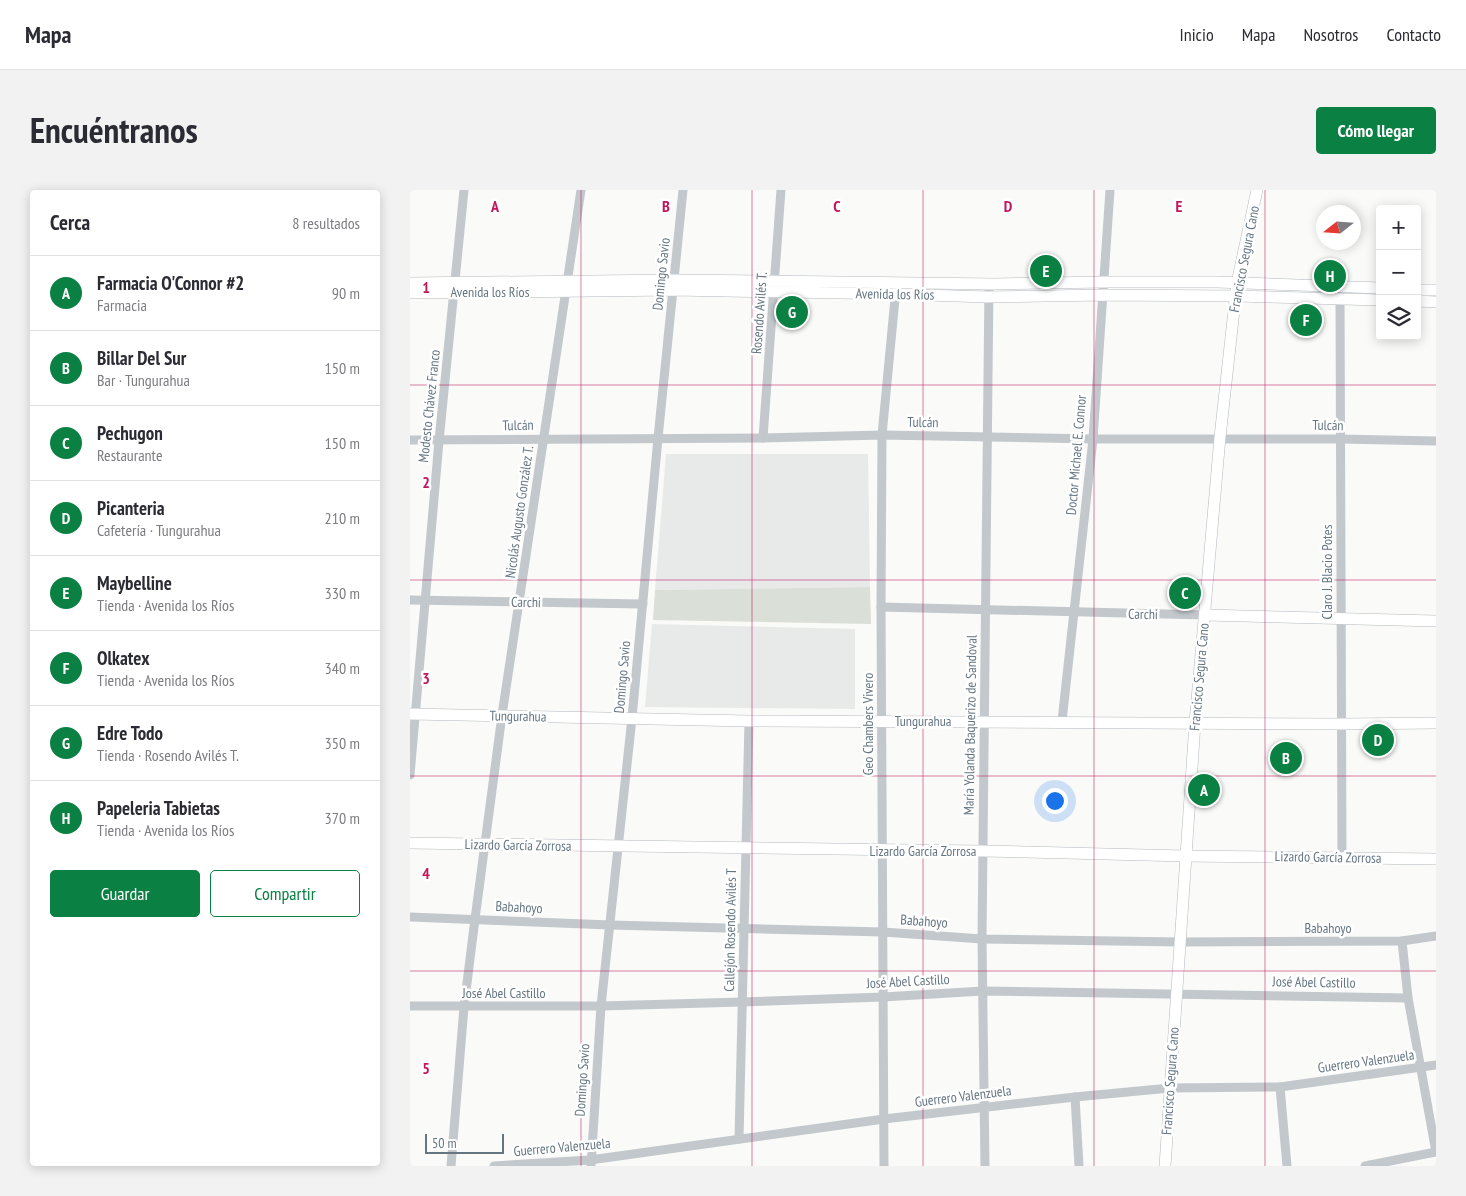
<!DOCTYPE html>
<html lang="es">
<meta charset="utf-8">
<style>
body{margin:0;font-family:"PT Sans Narrow",sans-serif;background:#f2f2f3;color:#2b2b33}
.controls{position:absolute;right:15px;top:15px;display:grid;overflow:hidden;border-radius:5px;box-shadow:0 2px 12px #0003}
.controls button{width:45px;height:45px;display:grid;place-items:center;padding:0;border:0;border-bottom:1px solid #e1e1e2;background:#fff;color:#2b2b33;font:25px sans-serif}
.compass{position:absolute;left:906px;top:15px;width:45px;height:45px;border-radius:50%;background:#fff;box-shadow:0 2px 12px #0003;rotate:253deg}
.scale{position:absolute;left:15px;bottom:12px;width:79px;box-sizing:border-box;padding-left:5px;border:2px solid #657683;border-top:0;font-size:14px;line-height:18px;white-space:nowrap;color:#657683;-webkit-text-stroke:4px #fff;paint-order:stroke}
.you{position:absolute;left:644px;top:610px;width:18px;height:18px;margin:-12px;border:4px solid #fff;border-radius:50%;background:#1a73e8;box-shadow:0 0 0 8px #1a73e833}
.badge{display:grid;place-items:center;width:32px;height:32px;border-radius:50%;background:#0b8043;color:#fff;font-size:16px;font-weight:700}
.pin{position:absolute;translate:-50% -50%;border:2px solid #fff;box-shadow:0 1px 5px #0006}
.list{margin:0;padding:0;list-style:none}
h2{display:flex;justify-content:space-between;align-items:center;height:65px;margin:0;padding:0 20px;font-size:21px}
h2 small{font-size:16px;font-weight:400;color:#7c7c81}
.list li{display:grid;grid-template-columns:32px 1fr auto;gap:15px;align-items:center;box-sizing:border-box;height:75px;padding:0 20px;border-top:1px solid #e1e1e2}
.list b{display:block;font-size:19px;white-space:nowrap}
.list p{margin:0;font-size:16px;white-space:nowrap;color:#7c7c81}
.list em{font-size:16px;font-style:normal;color:#7c7c81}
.actions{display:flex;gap:10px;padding:15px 20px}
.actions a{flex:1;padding:11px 0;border:1px solid #0b8043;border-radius:5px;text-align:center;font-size:18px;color:#0b8043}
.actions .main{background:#0b8043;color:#fff}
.icon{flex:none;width:28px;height:28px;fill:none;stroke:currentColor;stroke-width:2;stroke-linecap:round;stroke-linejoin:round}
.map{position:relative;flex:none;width:1026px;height:976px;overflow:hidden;border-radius:5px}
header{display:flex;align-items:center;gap:30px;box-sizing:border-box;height:70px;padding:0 25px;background:#fff;border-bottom:1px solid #e1e1e2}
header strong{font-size:24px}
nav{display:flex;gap:28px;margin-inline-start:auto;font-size:18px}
.intro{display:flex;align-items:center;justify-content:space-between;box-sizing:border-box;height:120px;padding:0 30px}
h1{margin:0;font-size:35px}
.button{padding:12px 22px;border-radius:5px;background:#0b8043;color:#fff;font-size:18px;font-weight:700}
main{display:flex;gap:30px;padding:0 30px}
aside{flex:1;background:#fff;border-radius:5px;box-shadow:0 2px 12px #0003}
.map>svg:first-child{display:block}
</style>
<header>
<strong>Mapa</strong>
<nav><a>Inicio</a><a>Mapa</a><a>Nosotros</a><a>Contacto</a></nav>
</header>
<div class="intro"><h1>Encuéntranos</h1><a class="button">Cómo llegar</a></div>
<main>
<aside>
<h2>Cerca<small>8 resultados</small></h2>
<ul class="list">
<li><span class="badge">A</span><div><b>Farmacia O'Connor #2</b><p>Farmacia</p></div><em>90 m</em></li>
<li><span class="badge">B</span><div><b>Billar Del Sur</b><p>Bar · Tungurahua</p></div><em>150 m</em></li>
<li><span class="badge">C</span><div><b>Pechugon</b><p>Restaurante</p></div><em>150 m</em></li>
<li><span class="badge">D</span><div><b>Picanteria</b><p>Cafetería · Tungurahua</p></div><em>210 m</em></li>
<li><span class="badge">E</span><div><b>Maybelline</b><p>Tienda · Avenida los Ríos</p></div><em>330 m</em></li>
<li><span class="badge">F</span><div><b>Olkatex</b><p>Tienda · Avenida los Ríos</p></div><em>340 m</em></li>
<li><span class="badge">G</span><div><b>Edre Todo</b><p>Tienda · Rosendo Avilés T.</p></div><em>350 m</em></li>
<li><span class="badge">H</span><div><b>Papeleria Tabietas</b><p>Tienda · Avenida los Ríos</p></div><em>370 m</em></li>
</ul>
<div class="actions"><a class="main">Guardar</a><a>Compartir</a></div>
</aside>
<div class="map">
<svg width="1026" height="976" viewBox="0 0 1026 976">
<rect width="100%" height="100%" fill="#fafaf8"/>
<g fill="#e8e9e9">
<polygon points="256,264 458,264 460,397 245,400"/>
<polygon points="242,434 445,439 445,519 235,517"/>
</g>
<polygon fill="#dadfd7" points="460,397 461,434 243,430 245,400"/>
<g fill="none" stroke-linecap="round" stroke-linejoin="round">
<defs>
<g id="secondary">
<polyline points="0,93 265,90 585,94 694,92 807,92 970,98"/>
<polyline points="1007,100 1026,100"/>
<polyline points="0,103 264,100 485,104 577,107 693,105 826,106 970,110"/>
<polyline points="1007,111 1026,112"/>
<polyline points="795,425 1026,431"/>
<polyline points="0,524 339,531 932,534 1026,533"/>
<polyline points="0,653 573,661 776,666 1026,669"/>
<polyline points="755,976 785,533 810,247 827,93 847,0"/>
</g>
</defs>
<use href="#secondary" stroke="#b3babf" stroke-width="12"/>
<g stroke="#c3c8cc" stroke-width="9">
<polyline points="930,105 932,667"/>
<polyline points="353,248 371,0"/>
<polyline points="0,250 353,248 472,245 683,249 930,249 1026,251"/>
<polyline points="0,410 233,414"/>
<polyline points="471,417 795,425"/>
<polyline points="652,531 683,249 700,0"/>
<polyline points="0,585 29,251 54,0"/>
<polyline points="0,727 200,735 473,742 572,749 770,752 992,751 1026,746"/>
<polyline points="992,751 998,808 1026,962"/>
<polyline points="0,816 191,816 332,812 473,807 573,801 998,808"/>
<polyline points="870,897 877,976"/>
<polyline points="665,907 669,976"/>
<polyline points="329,949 339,531"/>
<polyline points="41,976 54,817 65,729 92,525 171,0"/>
<polyline points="84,976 180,970 474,929 665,907 760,898 870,897 1026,875"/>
<polyline points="181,976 191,816 222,528 248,248 273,0"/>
<polyline points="474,976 471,417 472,245 486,98"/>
<polyline points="575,976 572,749 579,94"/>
<polyline points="955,976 1026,962"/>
</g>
<use href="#secondary" stroke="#fff" stroke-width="11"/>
</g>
<path fill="none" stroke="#c2185b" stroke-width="1" stroke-opacity="0.55" d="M171,0V976M342,0V976M513,0V976M684,0V976M855,0V976M0,195H1026M0,390H1026M0,586H1026M0,781H1026"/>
<g text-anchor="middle" stroke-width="5" stroke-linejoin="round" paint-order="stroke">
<g font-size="14" fill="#657683" stroke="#fff">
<text transform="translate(834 69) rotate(-79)" y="5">Francisco Segura Cano</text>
<text transform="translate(251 84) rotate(-84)" y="5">Domingo Savio</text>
<text x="80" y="107">Avenida los Ríos</text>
<text transform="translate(485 104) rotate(1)" y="5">Avenida los Ríos</text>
<text transform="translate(349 123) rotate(-86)" y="5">Rosendo Avilés T.</text>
<text transform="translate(19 216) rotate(-84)" y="5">Modesto Chávez Franco</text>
<text transform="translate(513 232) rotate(1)" y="5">Tulcán</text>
<text transform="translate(108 235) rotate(-1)" y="5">Tulcán</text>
<text transform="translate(918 235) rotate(1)" y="5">Tulcán</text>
<text transform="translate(666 265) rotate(-85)" y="5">Doctor Michael E. Connor</text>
<text transform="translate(109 322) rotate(-82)" y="5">Nicolás Augusto González T.</text>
<text transform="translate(917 382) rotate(-90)" y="5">Claro J. Blacio Potes</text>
<text transform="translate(116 412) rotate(1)" y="5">Carchi</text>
<text transform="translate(733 424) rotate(1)" y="5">Carchi</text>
<text transform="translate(212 487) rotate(-85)" y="5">Domingo Savio</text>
<text transform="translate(789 487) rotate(-85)" y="5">Francisco Segura Cano</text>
<text transform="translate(108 526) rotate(1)" y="5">Tungurahua</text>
<text x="513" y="536">Tungurahua</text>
<text transform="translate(458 534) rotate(-90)" y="5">Geo Chambers Vivero</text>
<text transform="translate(560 535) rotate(-89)" y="5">María Yolanda Baquerizo de Sandoval</text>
<text transform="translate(108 655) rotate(1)" y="5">Lizardo García Zorrosa</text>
<text x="513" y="666">Lizardo García Zorrosa</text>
<text transform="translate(918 667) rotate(1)" y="5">Lizardo García Zorrosa</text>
<text transform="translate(109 717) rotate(3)" y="5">Babahoyo</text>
<text transform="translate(514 731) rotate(4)" y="5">Babahoyo</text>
<text x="918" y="743">Babahoyo</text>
<text transform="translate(320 740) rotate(-89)" y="5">Callejón Rosendo Avilés T</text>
<text transform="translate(498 791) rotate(-3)" y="5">José Abel Castillo</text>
<text transform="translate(904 792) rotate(1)" y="5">José Abel Castillo</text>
<text x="94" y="808">José Abel Castillo</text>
<text transform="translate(956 871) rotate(-8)" y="5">Guerrero Valenzuela</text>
<text transform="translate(172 890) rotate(-86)" y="5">Domingo Savio</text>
<text transform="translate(760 891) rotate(-86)" y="5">Francisco Segura Cano</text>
<text transform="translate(553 906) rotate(-7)" y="5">Guerrero Valenzuela</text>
<text transform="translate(152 957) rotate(-5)" y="5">Guerrero Valenzuela</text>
</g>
</g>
<g font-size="16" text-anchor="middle" font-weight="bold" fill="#c2185b" stroke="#fff" stroke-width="5" stroke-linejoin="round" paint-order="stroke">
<text x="85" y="22">A</text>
<text x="256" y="22">B</text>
<text x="427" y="22">C</text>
<text x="598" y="22">D</text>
<text x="769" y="22">E</text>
<text x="16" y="103">1</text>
<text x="16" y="298">2</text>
<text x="16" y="494">3</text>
<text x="16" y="689">4</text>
<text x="16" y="884">5</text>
</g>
</svg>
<div class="controls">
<button>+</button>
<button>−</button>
<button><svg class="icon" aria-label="layers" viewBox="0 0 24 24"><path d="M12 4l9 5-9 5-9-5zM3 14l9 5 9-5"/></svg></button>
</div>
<svg class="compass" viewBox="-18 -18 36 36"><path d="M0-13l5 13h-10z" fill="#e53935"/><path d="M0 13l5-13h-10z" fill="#7c7c81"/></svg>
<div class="scale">50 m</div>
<div class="you"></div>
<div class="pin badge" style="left:794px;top:600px">A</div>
<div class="pin badge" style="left:876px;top:568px">B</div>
<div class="pin badge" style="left:775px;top:403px">C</div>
<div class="pin badge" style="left:968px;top:550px">D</div>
<div class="pin badge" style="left:636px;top:81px">E</div>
<div class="pin badge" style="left:896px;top:130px">F</div>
<div class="pin badge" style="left:382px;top:122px">G</div>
<div class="pin badge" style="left:920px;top:86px">H</div>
</div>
</main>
